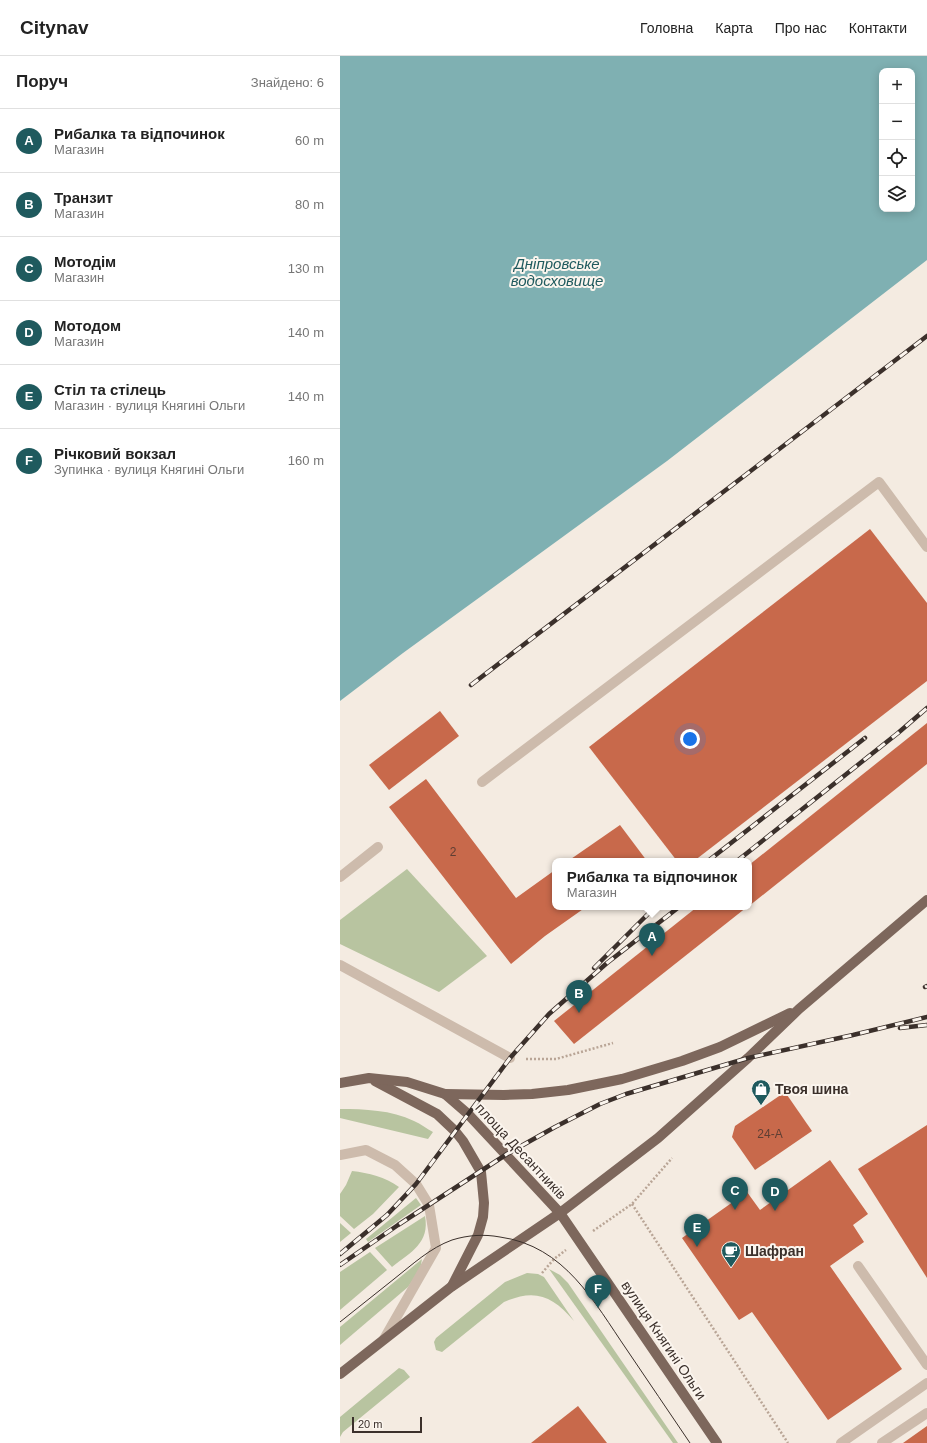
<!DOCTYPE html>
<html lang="uk">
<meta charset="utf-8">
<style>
body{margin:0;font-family:Helvetica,sans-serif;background:#f2f2f2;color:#222}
.controls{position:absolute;right:12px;top:12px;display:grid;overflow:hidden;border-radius:8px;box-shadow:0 2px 10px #0003}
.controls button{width:36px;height:36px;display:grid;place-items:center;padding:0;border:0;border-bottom:1px solid #e0e0e0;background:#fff;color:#222;font:20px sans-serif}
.scale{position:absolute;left:12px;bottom:10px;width:70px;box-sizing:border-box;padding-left:4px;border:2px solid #3b302b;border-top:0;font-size:11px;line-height:14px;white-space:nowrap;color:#3b302b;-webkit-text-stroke:3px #fbf5ee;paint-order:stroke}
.you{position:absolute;left:350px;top:683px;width:14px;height:14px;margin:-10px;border:3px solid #fff;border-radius:50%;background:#1a73e8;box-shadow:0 0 0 6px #1a73e833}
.badge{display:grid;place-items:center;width:26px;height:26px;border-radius:50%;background:#1f5a5e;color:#fff;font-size:13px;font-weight:700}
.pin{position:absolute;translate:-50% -33px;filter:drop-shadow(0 1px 2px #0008)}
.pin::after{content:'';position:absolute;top:21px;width:14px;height:12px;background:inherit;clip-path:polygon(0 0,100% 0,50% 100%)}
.popup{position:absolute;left:212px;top:802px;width:200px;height:52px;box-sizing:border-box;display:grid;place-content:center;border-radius:8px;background:#fff;filter:drop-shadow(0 1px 3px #0005);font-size:13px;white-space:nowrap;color:#767676}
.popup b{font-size:15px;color:#222}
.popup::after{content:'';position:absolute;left:50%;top:100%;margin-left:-8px;border:8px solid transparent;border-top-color:#fff}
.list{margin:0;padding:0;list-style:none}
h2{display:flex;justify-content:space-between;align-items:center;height:52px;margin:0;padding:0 16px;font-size:17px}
h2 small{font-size:13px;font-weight:400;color:#767676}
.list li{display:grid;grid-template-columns:26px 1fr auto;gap:12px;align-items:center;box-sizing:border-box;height:64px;padding:0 16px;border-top:1px solid #e0e0e0}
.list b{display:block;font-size:15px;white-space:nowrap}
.list p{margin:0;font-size:13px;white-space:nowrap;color:#767676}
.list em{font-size:13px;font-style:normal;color:#767676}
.icon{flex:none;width:22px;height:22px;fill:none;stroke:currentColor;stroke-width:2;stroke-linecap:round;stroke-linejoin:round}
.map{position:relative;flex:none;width:587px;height:1387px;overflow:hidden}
header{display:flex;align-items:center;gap:24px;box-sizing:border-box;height:56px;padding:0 20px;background:#fff;border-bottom:1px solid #e0e0e0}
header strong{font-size:19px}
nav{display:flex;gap:22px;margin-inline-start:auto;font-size:14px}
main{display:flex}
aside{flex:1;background:#fff}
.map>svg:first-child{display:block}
</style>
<header>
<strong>Citynav</strong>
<nav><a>Головна</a><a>Карта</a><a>Про нас</a><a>Контакти</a></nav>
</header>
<main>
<aside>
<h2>Поруч<small>Знайдено: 6</small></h2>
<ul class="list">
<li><span class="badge">A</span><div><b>Рибалка та відпочинок</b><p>Магазин</p></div><em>60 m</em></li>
<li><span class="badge">B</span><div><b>Транзит</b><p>Магазин</p></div><em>80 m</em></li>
<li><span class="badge">C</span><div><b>Мотодім</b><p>Магазин</p></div><em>130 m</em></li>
<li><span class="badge">D</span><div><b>Мотодом</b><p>Магазин</p></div><em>140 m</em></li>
<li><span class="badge">E</span><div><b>Стіл та стілець</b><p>Магазин · вулиця Княгині Ольги</p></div><em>140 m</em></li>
<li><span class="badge">F</span><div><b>Річковий вокзал</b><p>Зупинка · вулиця Княгині Ольги</p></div><em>160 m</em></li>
</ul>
</aside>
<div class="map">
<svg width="587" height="1387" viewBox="0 0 587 1387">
<rect width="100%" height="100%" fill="#f4ebe1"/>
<g fill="#b8c4a0">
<polygon points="67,813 147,900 99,936 0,888 0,864"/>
<path d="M0,1053C25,1053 51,1054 74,1065C81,1068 87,1073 93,1076L88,1083L0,1062Z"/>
<path d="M12,1115C29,1117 45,1121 59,1131L33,1158L14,1173L0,1160V1138L6,1129Z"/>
<polygon points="76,1142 81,1149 28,1186 26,1183"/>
<path d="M85,1160C90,1187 71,1196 52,1211L35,1192Z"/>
<polygon points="0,1167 11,1177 0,1186"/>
<polygon points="30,1196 47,1214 0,1254 0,1216"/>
<polygon points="82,1203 80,1214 68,1231 0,1289 0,1271"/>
<polygon points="209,1213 220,1219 228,1227 338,1387 333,1387"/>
<path d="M187,1217L198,1218L204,1221L234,1265C213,1240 195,1232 164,1246L102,1296L96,1294L94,1286L96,1282L165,1226Z"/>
<polygon points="59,1312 64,1314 70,1321 3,1376 0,1381 0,1361"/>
</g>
<path fill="#7fb0b2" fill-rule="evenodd" d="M0,0H587V204L327,405L63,597L0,645ZM542,15H572V153H542Z"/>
<g fill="#c8694b">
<polygon points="530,473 587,547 587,625 354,805 337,805 249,691"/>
<polygon points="100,655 119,680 49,734 29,709"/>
<polygon points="587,667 587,708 409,850 409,809"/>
<polygon points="86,723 176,842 215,814 215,851 246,851 205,880 171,908 49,751"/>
<polygon points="280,769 307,805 228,805"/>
<polygon points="357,851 407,851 234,988 214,965"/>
<polygon points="445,1036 472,1075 415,1114 392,1081 395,1070"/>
<polygon points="587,1069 587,1222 518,1113"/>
<polygon points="490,1104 528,1158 513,1169 524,1186 490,1210 562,1313 488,1364 412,1256 399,1264 342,1182 407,1136 420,1154"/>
<polygon points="238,1350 267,1387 191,1387"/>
<polygon points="587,1370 587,1387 563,1387"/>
</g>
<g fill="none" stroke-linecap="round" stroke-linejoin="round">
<g stroke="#b9a596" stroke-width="2.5" stroke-dasharray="2 2" stroke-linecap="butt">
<polyline points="186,1003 216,1003 273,987"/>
<polyline points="292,1148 448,1387"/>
<polyline points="253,1175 292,1148 332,1102"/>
<polyline points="202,1217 214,1203 226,1194"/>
</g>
<g stroke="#cdbbac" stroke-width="10">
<polyline points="142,726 539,426 587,491"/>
<polyline points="0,821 38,791"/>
<polyline points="0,909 170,1002"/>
<polyline points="0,1099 26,1094 55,1109 76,1128 89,1149 96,1192 44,1283"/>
<polyline points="518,1210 587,1309"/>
<polyline points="501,1387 587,1327"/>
<polyline points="542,1387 587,1357"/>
</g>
<g stroke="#7d675c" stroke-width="10">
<polyline points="35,1025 97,1058 115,1075 123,1085 141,1116 144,1147 143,1161 138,1179 112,1230"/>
<polyline points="0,1027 29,1022 67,1026 105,1038 128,1058 220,1157 377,1387"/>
<polyline points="105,1038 164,1039 192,1038 228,1034 282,1023 342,1005 380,991 450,957"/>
<polyline points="0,1318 111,1231 220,1157 318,1082 408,1002 459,953 587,844"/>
</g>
<path stroke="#3b302b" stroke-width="1" d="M0,1266C18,1252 36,1237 54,1223C73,1208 90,1192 112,1184C128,1179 144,1178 160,1181C225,1190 254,1246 287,1294C308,1325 329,1356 350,1387"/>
<defs>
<g id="rail">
<polyline points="131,629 587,280"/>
<polyline points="368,805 525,682"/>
<polyline points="397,805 558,677 587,652"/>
<polyline points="254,912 315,851"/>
<polyline points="585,931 587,930"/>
<polyline points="560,972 587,969"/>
<polyline points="0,1198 47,1159 76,1128 170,1002 209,958 267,907 339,851"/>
<polyline points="0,1209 58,1169 167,1098 215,1071 260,1048 286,1038 408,1002 513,979 587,961"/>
</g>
</defs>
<use href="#rail" stroke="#3b302b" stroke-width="4.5"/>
<use href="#rail" stroke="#fbf5ee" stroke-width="3" stroke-dasharray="9" stroke-linecap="butt"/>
</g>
<defs>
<symbol id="shop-pin" viewBox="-11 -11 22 30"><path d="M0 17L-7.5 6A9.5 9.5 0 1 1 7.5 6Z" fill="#1f5a5e" stroke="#fbf5ee"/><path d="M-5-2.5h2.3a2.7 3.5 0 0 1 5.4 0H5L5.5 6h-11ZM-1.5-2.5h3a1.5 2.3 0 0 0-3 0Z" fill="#fff"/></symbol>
<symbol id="cafe-pin" viewBox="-11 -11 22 30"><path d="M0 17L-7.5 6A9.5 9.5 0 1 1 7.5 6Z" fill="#1f5a5e" stroke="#fbf5ee"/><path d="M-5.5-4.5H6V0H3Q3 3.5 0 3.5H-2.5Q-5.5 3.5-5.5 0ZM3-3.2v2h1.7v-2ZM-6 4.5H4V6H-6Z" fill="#fff"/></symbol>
</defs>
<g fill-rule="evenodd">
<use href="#shop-pin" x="410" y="1022" width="22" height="30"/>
<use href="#cafe-pin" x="380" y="1184" width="22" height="30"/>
</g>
<g text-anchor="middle" stroke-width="4" stroke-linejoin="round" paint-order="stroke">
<g font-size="12" fill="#5e3e33">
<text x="113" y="800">2</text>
<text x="430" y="1082">24-А</text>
</g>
<g font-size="14" font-weight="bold" fill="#3b302b" stroke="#fbf5ee" text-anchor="start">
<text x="435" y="1038">Твоя шина</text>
<text x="405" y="1200">Шафран</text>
</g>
<g font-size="14" fill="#3b302b" stroke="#fbf5ee">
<text transform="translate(181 1095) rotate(47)" y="5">площа Десантників</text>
<text transform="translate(324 1284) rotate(56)" y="5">вулиця Княгині Ольги</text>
</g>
<g font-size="15" font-style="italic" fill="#1f5a5e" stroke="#fbf5ee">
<text x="217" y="213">Дніпровське<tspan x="217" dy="17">водосховище</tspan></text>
</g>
</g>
</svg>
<div class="controls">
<button>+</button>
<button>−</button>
<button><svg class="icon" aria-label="locate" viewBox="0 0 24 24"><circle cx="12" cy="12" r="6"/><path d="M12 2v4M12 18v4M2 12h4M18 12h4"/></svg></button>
<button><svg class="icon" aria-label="layers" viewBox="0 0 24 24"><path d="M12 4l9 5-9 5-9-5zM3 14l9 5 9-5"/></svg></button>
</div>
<div class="scale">20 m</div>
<div class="you"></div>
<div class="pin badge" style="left:312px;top:900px">A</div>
<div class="popup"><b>Рибалка та відпочинок</b>Магазин</div>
<div class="pin badge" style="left:239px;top:957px">B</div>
<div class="pin badge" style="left:395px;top:1154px">C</div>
<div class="pin badge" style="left:435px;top:1155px">D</div>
<div class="pin badge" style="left:357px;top:1191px">E</div>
<div class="pin badge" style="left:258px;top:1252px">F</div>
</div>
</main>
